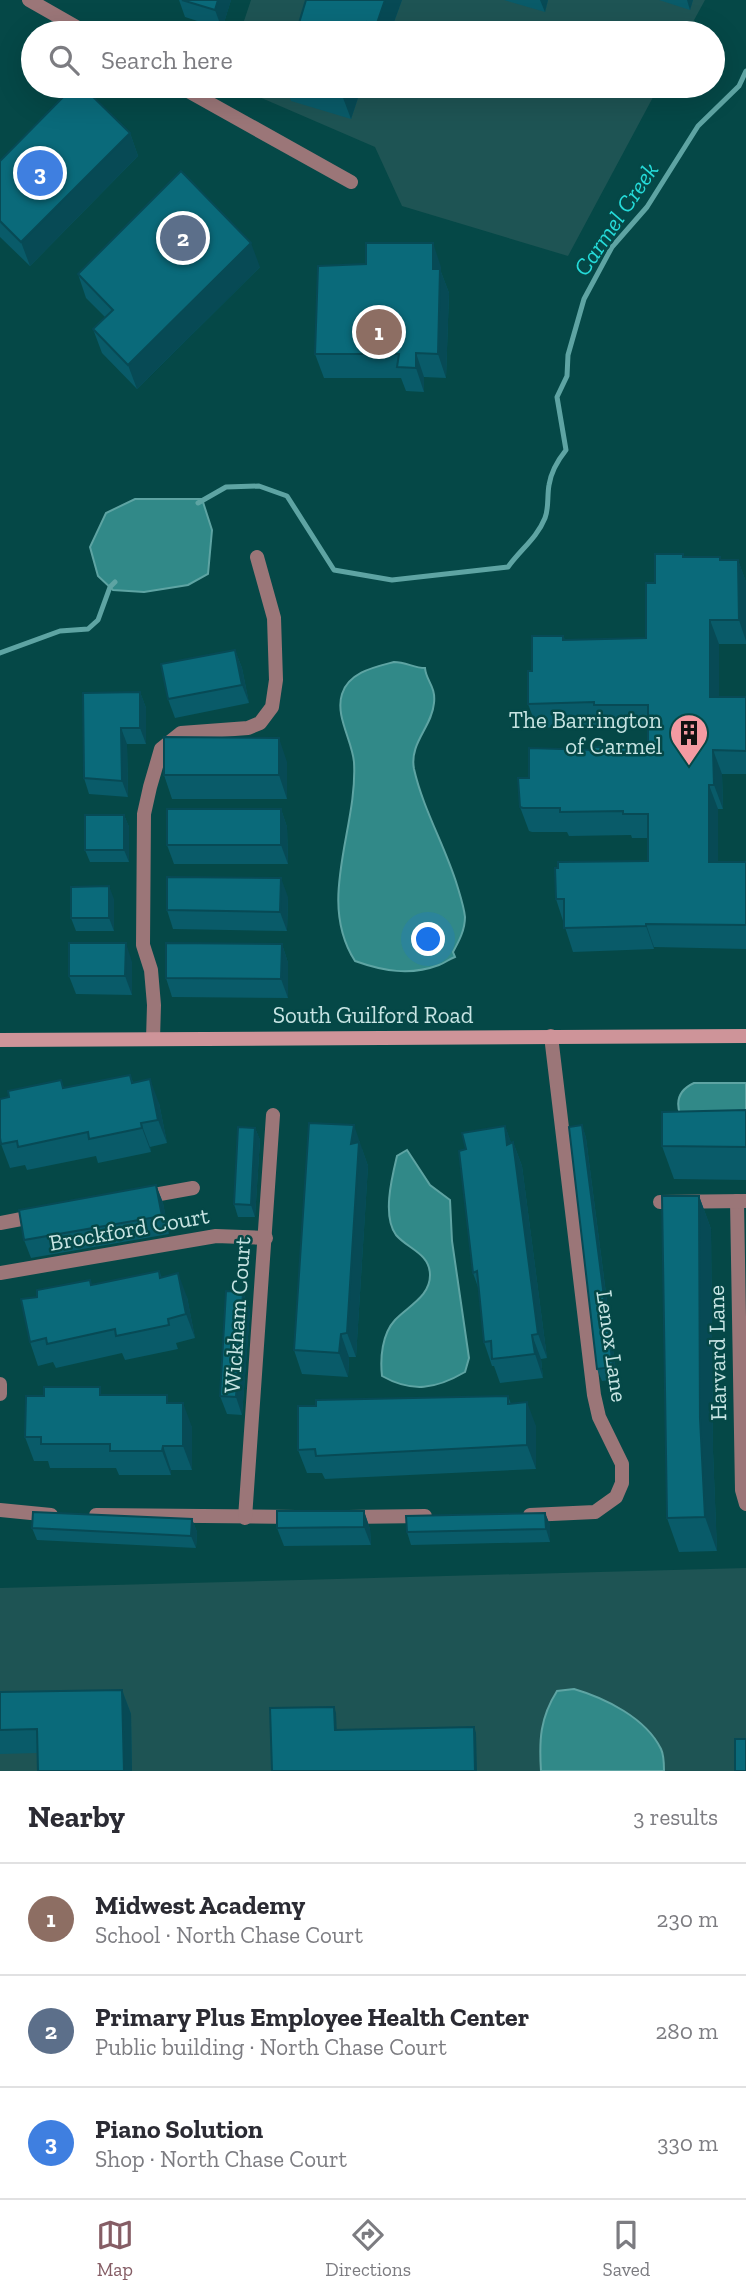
<!DOCTYPE html>
<meta charset="utf-8">
<style>
body{margin:0;font-family:"Zilla Slab",serif;background:#f7f7f7;color:#2b2b33}
.you{position:absolute;left:429px;top:940px;width:24px;height:24px;margin:-18px;border:5px solid #fff;border-radius:50%;background:#1a73e8;box-shadow:0 0 0 10px #1a73e833}
.badge{display:grid;place-items:center;width:46px;height:46px;border-radius:50%;background:#855d65;color:#fff;font-size:23px;font-weight:700}
.pin{position:absolute;translate:-50% -50%;border:4px solid #fff;box-shadow:0 2px 7px #0006}
.list{margin:0;padding:0;list-style:none}
h2{display:flex;justify-content:space-between;align-items:center;height:91px;margin:0;padding:0 28px;font-size:30px}
h2 small{font-size:23px;font-weight:400;color:#7c7c81}
.list li{display:grid;grid-template-columns:46px 1fr auto;gap:21px;align-items:center;box-sizing:border-box;height:112px;padding:0 28px;border-top:2px solid #e1e1e2}
.list b{display:block;font-size:26px;white-space:nowrap}
.list p{margin:0;font-size:23px;white-space:nowrap;color:#7c7c81}
.list em{font-size:23px;font-style:normal;color:#7c7c81}
.icon{flex:none;width:38px;height:38px;fill:none;stroke:currentColor;stroke-width:2;stroke-linecap:round;stroke-linejoin:round}
.map{position:relative;flex:none;width:746px;height:1771px;overflow:hidden}
.search{position:absolute;background:#fff;box-shadow:0 7px 28px #0002;left:21px;right:21px;top:21px;height:77px;display:flex;align-items:center;gap:18px;box-sizing:border-box;padding:0 24px;border-radius:38px;color:#7c7c81;font-size:26px}
.sheet{height:427px;background:#fff}
nav{display:flex;justify-content:space-around;align-items:center;box-sizing:border-box;height:98px;border-top:2px solid #e1e1e2;background:#fff;font-size:19px;color:#7c7c81}
nav a{display:grid;justify-items:center;gap:4px}
nav .on{color:#855d65}
.map>svg:first-child{display:block}
</style>
<div class="map">
<svg width="746" height="1771" viewBox="0 0 746 1771">
<rect width="100%" height="100%" fill="#054847"/>
<g fill="#1e5454">
<polygon points="251,0 705,0 687,33 240,33"/>
<polygon points="234,86 659,86 568,256 402,206 375,147"/>
<polygon points="746,1568 746,1771 0,1771 0,1588"/>
</g>
<g fill="#318988" stroke="#5ea4a3" stroke-width="2">
<polygon points="135,499 202,499 212,530 208,574 188,585 144,592 113,590 98,576 90,547 106,513"/>
<path d="M394,662C406,662 414,668 425,668C426,681 436,686 434,703C432,727 409,743 414,769C423,809 445,846 457,885C460,895 464,907 465,917C465,930 459,941 453,952L455,957C449,959 445,963 439,965C410,976 383,971 355,961C316,900 358,829 354,762C352,740 335,716 342,694C349,672 375,667 394,662Z"/>
<path d="M694,1083H746V1126L680,1114C675,1099 681,1089 694,1083Z"/>
<path d="M407,1150L430,1185L450,1200L452,1241L469,1358L465,1372C436,1389 412,1393 382,1376C380,1358 382,1334 395,1320C408,1306 431,1296 430,1274C429,1253 408,1249 396,1235C382,1216 392,1177 397,1156Z"/>
<path d="M574,1689C605,1698 646,1718 661,1749C664,1755 664,1764 664,1771H541C539,1740 540,1718 557,1691Z"/>
</g>
<g fill="none" stroke-linecap="round" stroke-linejoin="round">
<g stroke="#5ea4a3" stroke-width="5">
<path d="M198,503L226,487L259,486L287,496L334,570L392,580L508,567C520,550 537,538 545,518C549,508 547,496 549,485C551,472 558,460 566,450L557,397L567,376L568,355L584,299L612,247L647,207L698,126L739,86L746,71"/>
<polyline points="0,653 60,631 88,629 98,620 110,587 115,582"/>
</g>
<g stroke="#9b7678" stroke-width="14">
<polyline points="29,0 87,33"/>
<polyline points="179,86 351,182"/>
<polyline points="153,1039 154,1005 151,970 143,945 144,814 150,787 161,749 181,733 248,728 260,723 272,707 276,680 274,618 257,557"/>
<polyline points="143,1197 193,1188"/>
<polyline points="737,1201 742,1490 746,1504"/>
<polyline points="660,1202 745,1201"/>
<polyline points="0,1223 37,1216"/>
<polyline points="0,1273 216,1236 266,1238"/>
<polyline points="0,1384 0,1394"/>
<polyline points="0,1510 51,1515"/>
<polyline points="96,1515 296,1517"/>
<polyline points="530,1515 595,1512 616,1497 622,1483 622,1464 599,1417 594,1395 551,1036"/>
<polyline points="348,1517 425,1516"/>
<polyline points="245,1518 273,1115"/>
</g>
<polyline stroke="#ce9499" stroke-width="14" points="0,1040 746,1036"/>
</g>
<g fill="#095b69">
<polygon points="179,0 231,0 222,29 185,17"/>
<polygon points="402,0 390,33 296,33"/>
<polygon points="504,0 548,0 545,12"/>
<polygon points="659,0 693,0 690,10"/>
<polygon points="286,86 362,86 351,119 291,101"/>
<polygon points="130,133 138,156 30,266 0,237 0,161"/>
<polygon points="366,264 441,267 441,272 449,293 446,378 424,377 424,392 406,391 401,378 324,378 315,354"/>
<polygon points="260,267 137,389 102,353 93,329 105,317 86,298 78,274"/>
<polygon points="684,557 721,560 738,560 746,582 746,644 719,644 719,697 746,697 746,774 722,774 723,809 718,809 718,862 746,862 746,949 654,947 654,949 573,952 556,899 648,861 648,838 632,838 631,835 569,836 567,832 532,832 529,831 520,807 529,778 593,750 648,747 648,729 602,729 601,725 537,728 528,704 532,671 563,636 565,640 646,638"/>
<polygon points="235,650 242,668 249,703 175,718 168,699"/>
<polygon points="140,692 146,708 146,744 127,744 128,797 89,794 84,778"/>
<polygon points="287,762 287,799 172,799 164,775"/>
<polygon points="281,809 287,827 288,864 174,864 167,845"/>
<polygon points="124,815 129,827 129,862 90,862 85,850"/>
<polygon points="288,897 287,931 173,929 167,910"/>
<polygon points="114,899 114,931 76,931 71,918"/>
<polygon points="282,944 288,963 288,998 172,997 166,978"/>
<polygon points="132,962 132,995 76,994 69,976"/>
<polygon points="130,1075 133,1082 159,1103 167,1143 150,1147 151,1152 98,1163 96,1156 27,1170 25,1165 10,1168 1,1144 9,1097 61,1080 64,1088"/>
<polygon points="746,1110 746,1180 674,1179 662,1146"/>
<polygon points="582,1125 586,1138 617,1379 602,1381 597,1369"/>
<polygon points="505,1126 511,1143 513,1142 522,1166 547,1358 541,1359 543,1378 500,1383 494,1366 492,1366 484,1342 479,1290 473,1273 466,1149"/>
<polygon points="255,1128 260,1140 255,1217 238,1217 234,1204"/>
<polygon points="362,1149 368,1166 356,1357 349,1357 348,1377 302,1374 294,1350"/>
<polygon points="156,1185 163,1203 169,1234 31,1258 24,1240"/>
<polygon points="699,1196 711,1229 713,1451 717,1551 679,1552 667,1518"/>
<polygon points="159,1271 162,1278 187,1297 195,1338 176,1343 178,1349 125,1360 122,1353 56,1368 53,1362 38,1366 30,1342 37,1297"/>
<polygon points="243,1292 250,1311 242,1415 227,1414 220,1396"/>
<polygon points="102,1395 170,1403 192,1427 192,1470 171,1470 171,1475 119,1475 116,1468 50,1468 48,1461 34,1461 25,1437"/>
<polygon points="508,1396 511,1404 536,1426 536,1469 325,1479 322,1473 307,1473 298,1450"/>
<polygon points="364,1511 370,1529 371,1545 284,1546 277,1528"/>
<polygon points="545,1513 550,1525 550,1542 411,1545 407,1532"/>
<polygon points="192,1519 197,1532 196,1548 37,1540 32,1528"/>
<polygon points="122,1690 131,1714 132,1771 38,1771 37,1753 0,1754 0,1692"/>
</g>
<g fill="#074a55">
<polygon points="218,0 231,0 222,29 215,10"/>
<polygon points="385,0 402,0 390,33 379,33 376,26"/>
<polygon points="540,0 548,0 545,12"/>
<polygon points="687,0 693,0 690,10"/>
<polygon points="367,22 371,33 363,33"/>
<polygon points="345,86 362,86 351,119 342,95"/>
<polygon points="130,133 138,156 30,266 21,242"/>
<polygon points="251,243 260,267 137,389 128,365"/>
<polygon points="433,243 441,267 441,272 449,293 446,378 438,354 433,269"/>
<polygon points="416,353 424,377 424,392 416,368"/>
<polygon points="738,560 746,582 746,641 739,620"/>
<polygon points="710,620 719,644 719,721 710,697"/>
<polygon points="235,650 242,668 249,703 242,685"/>
<polygon points="140,692 146,708 146,744 140,728"/>
<polygon points="121,728 127,744 128,797 122,781"/>
<polygon points="279,738 287,762 287,799 279,775"/>
<polygon points="713,750 722,774 723,809 714,785"/>
<polygon points="709,785 718,809 718,886 709,862"/>
<polygon points="281,809 287,827 288,864 281,845"/>
<polygon points="124,815 129,827 129,862 124,850"/>
<polygon points="281,878 288,897 287,931 280,912"/>
<polygon points="109,886 114,899 114,931 109,918"/>
<polygon points="646,924 654,947 654,949 646,926"/>
<polygon points="126,943 132,962 132,995 125,976"/>
<polygon points="282,944 288,963 288,998 281,979"/>
<polygon points="150,1079 159,1103 167,1143 158,1120"/>
<polygon points="141,1123 150,1147 151,1152 142,1128"/>
<polygon points="354,1125 368,1166 356,1357 347,1333 351,1144"/>
<polygon points="582,1125 586,1138 617,1379 613,1367"/>
<polygon points="505,1126 514,1150 507,1145"/>
<polygon points="255,1128 260,1140 255,1217 251,1205"/>
<polygon points="513,1142 522,1166 547,1358 538,1334"/>
<polygon points="156,1185 163,1203 169,1234 162,1216"/>
<polygon points="699,1196 711,1229 713,1451 717,1551 705,1517 700,1418"/>
<polygon points="178,1273 187,1297 195,1338 186,1314"/>
<polygon points="243,1292 250,1311 242,1415 236,1397"/>
<polygon points="341,1334 349,1357 348,1377 339,1353"/>
<polygon points="532,1335 541,1359 543,1378 535,1354"/>
<polygon points="527,1402 536,1426 536,1469 527,1445"/>
<polygon points="183,1403 192,1427 192,1470 183,1446"/>
<polygon points="163,1446 171,1470 171,1475 162,1451"/>
<polygon points="364,1511 370,1529 371,1545 364,1527"/>
<polygon points="545,1513 550,1525 550,1542 546,1529"/>
<polygon points="192,1519 197,1532 196,1548 191,1536"/>
<polygon points="122,1690 131,1714 132,1771 124,1771"/>
<polygon points="334,1707 336,1713 337,1736 335,1730"/>
<polygon points="474,1727 476,1733 477,1771 475,1771"/>
</g>
<g fill="#0a6a7a" stroke="#074a55" stroke-width="2">
<polygon points="182,0 218,0 215,10"/>
<polygon points="306,0 385,0 376,26 367,22 363,33 296,33"/>
<polygon points="74,86 82,86 130,133 21,242 0,221 0,161"/>
<polygon points="313,86 345,86 342,95"/>
<polygon points="181,171 251,243 128,365 93,329 113,310 78,274"/>
<polygon points="366,243 433,243 433,269 440,269 438,354 416,353 416,368 397,367 399,354 315,354 318,266 366,264"/>
<polygon points="655,554 683,554 683,557 720,557 720,560 738,560 739,620 710,620 710,697 746,697 746,751 713,750 714,785 709,785 709,862 746,862 746,925 646,924 646,926 564,928 564,899 556,899 555,868 558,868 558,862 648,861 648,814 623,814 623,811 560,812 560,808 523,808 520,807 518,778 529,778 529,748 593,750 593,747 648,747 648,705 594,705 594,702 528,704 528,671 532,671 532,636 563,636 563,640 646,638 646,583 655,583"/>
<polygon points="235,650 242,685 168,699 161,664"/>
<polygon points="140,692 140,728 121,728 122,781 84,778 83,693"/>
<polygon points="164,737 279,738 279,775 164,775"/>
<rect x="167" y="809" width="114" height="36"/>
<rect x="85" y="815" width="39" height="35"/>
<polygon points="167,877 281,878 280,912 167,910"/>
<polygon points="109,886 109,918 71,918 71,887"/>
<polygon points="69,943 126,943 125,976 69,976"/>
<polygon points="166,943 282,944 281,979 166,978"/>
<polygon points="130,1075 132,1083 150,1079 158,1120 141,1123 142,1128 89,1139 88,1132 18,1147 17,1141 1,1144 0,1138 0,1099 9,1097 8,1091 61,1080 63,1088"/>
<polygon points="746,1110 746,1147 662,1146 662,1112"/>
<polygon points="309,1123 354,1125 351,1144 359,1142 347,1333 341,1334 339,1353 294,1350"/>
<polygon points="582,1125 613,1367 597,1369 569,1127"/>
<polygon points="505,1126 507,1145 513,1142 538,1334 532,1335 535,1354 492,1359 491,1341 484,1342 477,1271 473,1273 459,1151 466,1149 462,1133"/>
<polygon points="238,1127 255,1128 251,1205 234,1204"/>
<polygon points="156,1185 162,1216 24,1240 19,1210"/>
<polygon points="662,1196 699,1196 700,1418 705,1517 667,1518"/>
<polygon points="159,1271 160,1278 178,1273 186,1314 168,1319 169,1325 116,1336 115,1329 47,1344 46,1338 30,1342 21,1299 37,1297 37,1290 90,1280 91,1285"/>
<polygon points="226,1291 243,1292 236,1397 220,1396"/>
<polygon points="44,1387 100,1387 100,1395 167,1395 167,1403 183,1403 183,1446 163,1446 162,1451 110,1451 110,1444 41,1444 41,1437 25,1437 26,1396 44,1396"/>
<polygon points="508,1396 508,1404 527,1402 527,1445 316,1456 315,1449 298,1450 298,1406 316,1406 316,1400"/>
<polygon points="277,1511 364,1511 364,1527 277,1528"/>
<polygon points="33,1512 192,1519 191,1536 32,1528"/>
<polygon points="545,1513 546,1529 407,1532 406,1516"/>
<polygon points="122,1690 124,1771 38,1771 37,1729 0,1730 0,1692"/>
<polygon points="334,1707 335,1730 474,1727 475,1771 272,1771 270,1708"/>
<rect x="735" y="1739" width="11" height="32"/>
</g>
<defs>
<symbol id="building-pin" viewBox="-11 -11 22 30"><path d="M0 17L-7.5 6A9.5 9.5 0 1 1 7.5 6Z" fill="#f49aa2" stroke="#054847"/><path d="M-4-6H4V6H1V3H-1V6H-4ZM-2.5-4.3h1.7v1.8h-1.7ZM.8-4.3h1.7v1.8H.8ZM-2.5-1h1.7V.8h-1.7ZM.8-1h1.7V.8H.8Z" fill="#111"/></symbol>
</defs>
<g fill-rule="evenodd">
<use href="#building-pin" x="667" y="711" width="44" height="60"/>
</g>
<g text-anchor="middle" stroke-width="5" stroke-linejoin="round" paint-order="stroke">
<g font-size="23" fill="#c7e4e3" stroke="#054847" text-anchor="end">
<text x="662" y="728">The Barrington<tspan x="662" dy="26">of Carmel</tspan></text>
</g>
<g font-size="23" fill="#c7e4e3" stroke="#054847">
<text x="373" y="1023">South Guilford Road</text>
<text transform="translate(129 1229) rotate(-10)" y="8">Brockford Court</text>
<text transform="translate(237 1315) rotate(-86)" y="8">Wickham Court</text>
<text transform="translate(612 1346) rotate(82)" y="8">Lenox Lane</text>
<text transform="translate(717 1353) rotate(-91)" y="8">Harvard Lane</text>
</g>
<g font-size="24" font-style="italic" fill="#25dbd9" stroke="#054847">
<text transform="translate(616 219) rotate(-56)" y="8">Carmel Creek</text>
</g>
</g>
</svg>
<div class="you"></div>
<div class="pin badge" style="left:379px;top:332px;background:#8d6e63">1</div>
<div class="pin badge" style="left:183px;top:238px;background:#5c6f8a">2</div>
<div class="pin badge" style="left:40px;top:173px;background:#3f7fe0">3</div>
<div class="search"><svg class="icon" aria-label="search" viewBox="0 0 24 24"><circle cx="10" cy="10" r="6"/><path d="M15 15l6 6"/></svg>Search here</div>
</div>
<section class="sheet">
<h2>Nearby<small>3 results</small></h2>
<ul class="list">
<li><span class="badge" style="background:#8d6e63">1</span><div><b>Midwest Academy</b><p>School · North Chase Court</p></div><em>230 m</em></li>
<li><span class="badge" style="background:#5c6f8a">2</span><div><b>Primary Plus Employee Health Center</b><p>Public building · North Chase Court</p></div><em>280 m</em></li>
<li><span class="badge" style="background:#3f7fe0">3</span><div><b>Piano Solution</b><p>Shop · North Chase Court</p></div><em>330 m</em></li>
</ul>
</section>
<nav>
<a class="on"><svg class="icon" aria-label="map" viewBox="0 0 24 24"><path d="M3 6l6-2 6 2 6-2v14l-6 2-6-2-6 2zM9 4v14M15 6v14"/></svg>Map</a>
<a><svg class="icon" aria-label="directions" viewBox="0 0 24 24"><path d="M12 3l9 9-9 9-9-9zM9 14v-3h6M13 9l2 2-2 2"/></svg>Directions</a>
<a><svg class="icon" aria-label="saved" viewBox="0 0 24 24"><path d="M7 4h10v16l-5-4-5 4z"/></svg>Saved</a>
</nav>
